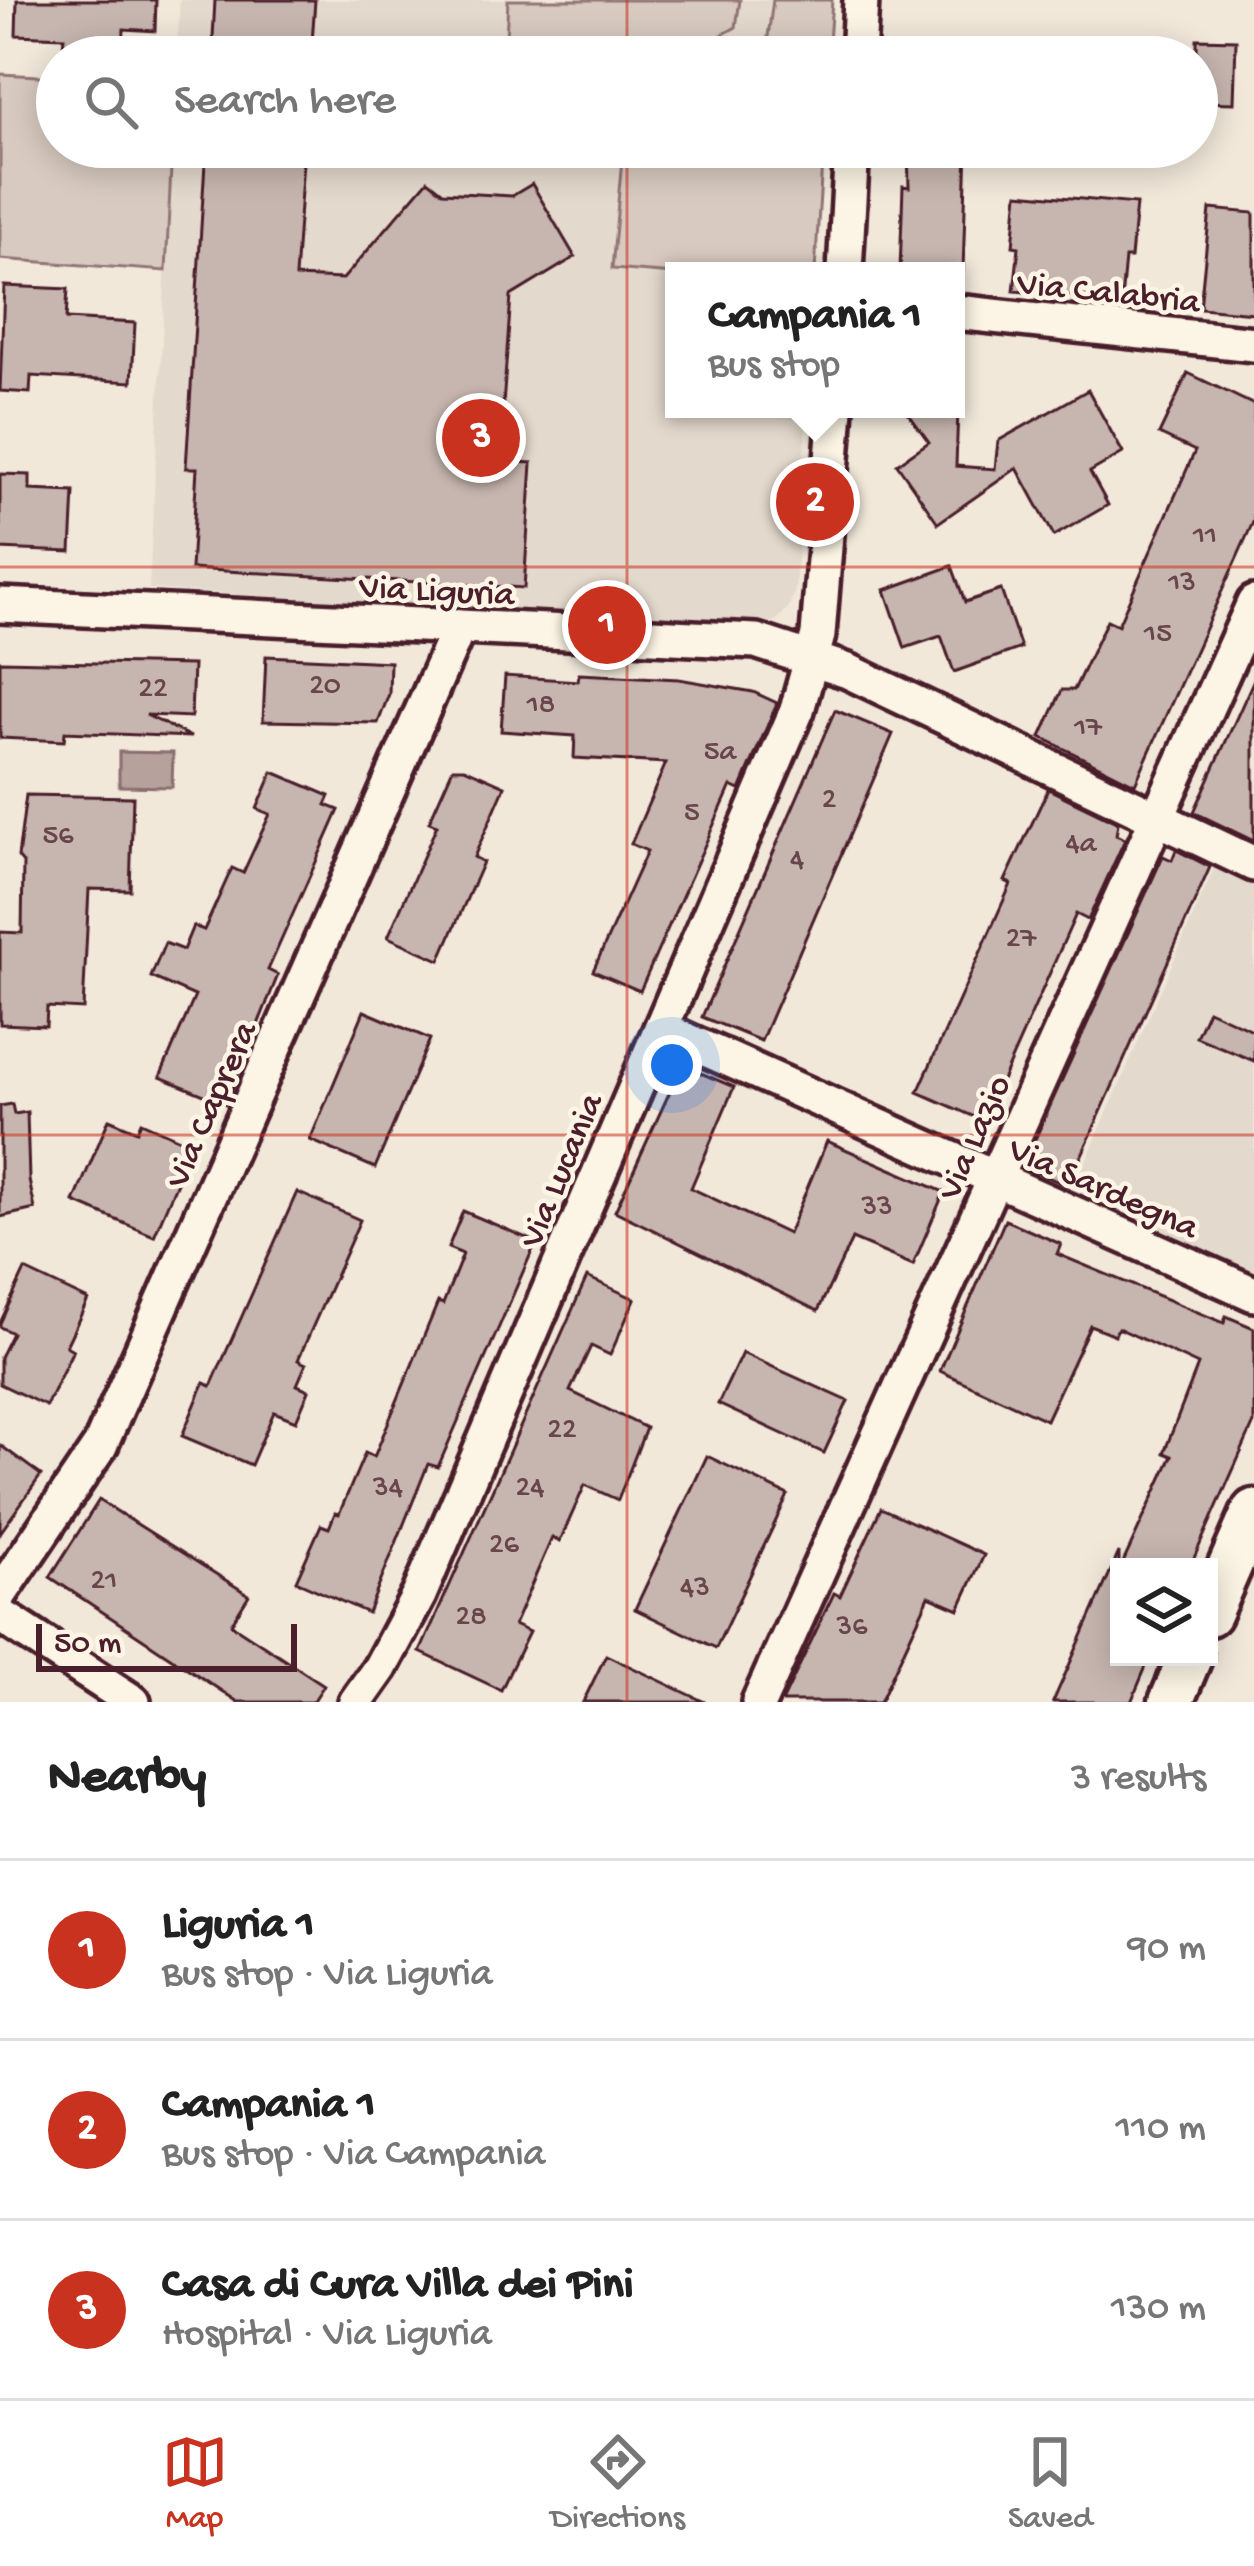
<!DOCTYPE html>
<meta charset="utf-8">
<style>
body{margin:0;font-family:"Gochi Hand",sans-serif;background:#f2f2f2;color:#222}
.controls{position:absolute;right:36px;bottom:36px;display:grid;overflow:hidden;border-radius:0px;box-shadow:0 6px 30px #0003}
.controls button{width:108px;height:108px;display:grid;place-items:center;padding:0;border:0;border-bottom:3px solid #e0e0e0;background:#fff;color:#222;font:60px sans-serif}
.scale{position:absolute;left:36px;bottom:30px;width:261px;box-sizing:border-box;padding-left:12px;border:6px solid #4a1f2b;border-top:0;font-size:33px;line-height:42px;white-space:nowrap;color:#4a1f2b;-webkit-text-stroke:9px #fcf5e5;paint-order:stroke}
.you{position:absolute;left:672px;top:1065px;width:42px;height:42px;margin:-30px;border:9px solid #fff;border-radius:50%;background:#1a73e8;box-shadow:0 0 0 18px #1a73e833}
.badge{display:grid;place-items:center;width:78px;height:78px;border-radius:50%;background:#c8321e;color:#fff;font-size:39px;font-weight:700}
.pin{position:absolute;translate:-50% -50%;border:6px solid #fff;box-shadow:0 3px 12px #0006}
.popup{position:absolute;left:665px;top:262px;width:300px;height:156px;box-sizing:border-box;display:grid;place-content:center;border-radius:0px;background:#fff;filter:drop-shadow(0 3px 9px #0005);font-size:39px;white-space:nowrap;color:#767676}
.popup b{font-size:45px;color:#222}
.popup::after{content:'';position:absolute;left:50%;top:100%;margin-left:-24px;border:24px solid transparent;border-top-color:#fff}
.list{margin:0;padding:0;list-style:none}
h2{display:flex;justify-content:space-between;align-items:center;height:156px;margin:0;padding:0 48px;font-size:51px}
h2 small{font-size:39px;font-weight:400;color:#767676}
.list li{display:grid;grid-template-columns:78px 1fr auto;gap:36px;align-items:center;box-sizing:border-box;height:180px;padding:0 48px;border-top:3px solid #e0e0e0}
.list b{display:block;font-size:45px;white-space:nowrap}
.list p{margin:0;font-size:39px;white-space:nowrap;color:#767676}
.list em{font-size:39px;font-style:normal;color:#767676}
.icon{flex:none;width:66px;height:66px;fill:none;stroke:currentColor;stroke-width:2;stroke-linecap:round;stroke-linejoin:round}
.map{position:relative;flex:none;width:1254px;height:1702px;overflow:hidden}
.search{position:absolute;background:#fff;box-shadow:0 6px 30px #0003;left:36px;right:36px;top:36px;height:132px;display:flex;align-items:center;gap:30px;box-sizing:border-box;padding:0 42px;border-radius:66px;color:#767676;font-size:45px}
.sheet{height:696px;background:#fff}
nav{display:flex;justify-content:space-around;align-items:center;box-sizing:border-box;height:168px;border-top:3px solid #e0e0e0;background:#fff;font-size:33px;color:#767676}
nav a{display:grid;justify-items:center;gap:6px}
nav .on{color:#c8321e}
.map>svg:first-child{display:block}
</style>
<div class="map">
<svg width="1254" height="1702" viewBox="0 0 1254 1702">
<rect width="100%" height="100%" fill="#f1e8da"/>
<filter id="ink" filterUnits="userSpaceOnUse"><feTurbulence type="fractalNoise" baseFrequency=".00833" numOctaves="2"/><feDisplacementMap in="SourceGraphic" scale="24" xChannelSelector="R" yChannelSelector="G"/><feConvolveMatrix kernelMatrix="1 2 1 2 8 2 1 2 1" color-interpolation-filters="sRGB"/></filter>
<g filter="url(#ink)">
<g fill="#e4d9cd">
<polygon points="180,0 832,0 828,57 177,57"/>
<polygon points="172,147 823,147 815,271 674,271 674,409 807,409 795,592 789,607 776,621 759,626 149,589"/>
<polygon points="1215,866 1254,884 1254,1275 1072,1193"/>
</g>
<g fill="#d8cac0" stroke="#917476" stroke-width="3">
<polygon points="508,0 740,0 736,27 682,57 505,57"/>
<polygon points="773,0 832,0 828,57 749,57 767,44"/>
<polygon points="0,74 57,77 57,147 172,147 166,271 0,259"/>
<polygon points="623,147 823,147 815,271 674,271 674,274 612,269"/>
</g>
<polygon fill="#b6a19c" stroke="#8b6d6f" stroke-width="3" points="119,752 173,753 172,787 119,786"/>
<g fill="#c7b6af" stroke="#4a1f2b" stroke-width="3">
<polygon points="17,0 156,0 155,31 124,29 123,50 63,47 64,37 16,35"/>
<polygon points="215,0 315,0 311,57 212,57"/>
<polygon points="1197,39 1236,40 1234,103 1197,102"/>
<polygon points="206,147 304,147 295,277 343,279 428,180 443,192 512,196 532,184 575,257 511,296 499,461 532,463 524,588 191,569 197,468 186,468"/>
<polygon points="908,147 967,147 963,271 900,271 903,186 909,187"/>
<polygon points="1018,193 1136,204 1131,258 1125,258 1121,301 1014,291 1019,247 1013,246"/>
<polygon points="1210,209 1254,213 1254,313 1200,308"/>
<polygon points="4,286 68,289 66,319 135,323 132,382 31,376 30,393 0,391"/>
<polygon points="1188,373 1254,405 1254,520 1135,784 1041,737 1062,690 1074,690 1107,620 1118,625 1195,451 1159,434"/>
<polygon points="1088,390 1123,453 1090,472 1108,505 1054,536 1017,468 938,523 897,464 929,442 905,409 958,409 956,466 995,469 998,441"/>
<polygon points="0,474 30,475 30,490 74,492 71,552 0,549"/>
<polygon points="952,566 965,602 1001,590 1021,648 954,672 941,636 905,648 885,590"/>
<polygon points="266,656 390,662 389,694 378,723 263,721"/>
<polygon points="0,661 193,665 191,717 146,715 191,737 65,732 64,741 0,738"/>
<polygon points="579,674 679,679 753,692 777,703 740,790 731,786 640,991 593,971 647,851 631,844 666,763 574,758 575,736 501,731 505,676 578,681"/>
<polygon points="1254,679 1254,841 1194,812"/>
<polygon points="835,710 893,734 761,1041 702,1017"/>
<polygon points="453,768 464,768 505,786 474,857 483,862 440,960 388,937 437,825 429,822"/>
<polygon points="273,772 330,796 326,805 339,810 268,970 278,975 226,1104 160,1077 195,996 151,977 165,943 183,950 193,926 204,930 232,868 243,873 270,814 257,809"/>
<polygon points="1048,789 1118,823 1116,835 1125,839 1088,920 1076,914 984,1121 918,1092 1011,884 1005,881"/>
<polygon points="26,795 133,797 130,890 89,889 83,1009 47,1007 46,1026 0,1024 0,932 22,933 23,863 18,857"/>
<polygon points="1176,850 1210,867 1068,1186 1023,1166 1163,856 1172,860"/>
<polygon points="1208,1010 1254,1031 1254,1061 1196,1037"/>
<polygon points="364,1011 430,1039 375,1168 310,1140"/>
<polygon points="682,1065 734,1087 691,1188 788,1234 827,1141 944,1192 913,1265 852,1239 818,1311 615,1211"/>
<polygon points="12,1104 14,1114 27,1112 29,1180 35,1209 0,1217 0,1106"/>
<polygon points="109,1119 137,1131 141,1122 193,1145 154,1236 74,1202"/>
<polygon points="297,1192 360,1220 298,1360 306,1364 297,1385 309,1390 296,1421 274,1412 251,1465 182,1436 204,1383 211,1386"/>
<polygon points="463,1211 536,1242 438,1467 428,1464 368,1613 296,1581 321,1525 329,1528 335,1513 339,1514 365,1453 374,1457 438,1302 443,1304 463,1254 448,1248"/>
<polygon points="1005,1220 1061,1244 1057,1254 1224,1323 1226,1316 1254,1328 1254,1423 1190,1567 1121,1567 1172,1456 1164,1453 1198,1365 1118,1328 1115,1335 1090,1325 1046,1420 940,1371"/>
<polygon points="25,1270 88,1300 66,1346 73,1350 46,1406 0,1384 0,1357 12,1333 0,1327 0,1323"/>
<polygon points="587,1277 635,1299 610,1355 591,1346 570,1391 646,1428 618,1500 585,1485 560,1541 552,1538 514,1625 529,1632 501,1690 420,1652"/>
<polygon points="742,1353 848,1401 824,1453 718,1404"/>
<polygon points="0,1445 41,1475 0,1533"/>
<polygon points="707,1456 788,1495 716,1648 635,1609"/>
<polygon points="99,1500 249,1595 231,1624 324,1685 313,1702 238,1702 50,1577"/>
<polygon points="881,1508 984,1555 959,1609 929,1596 880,1702 782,1702 834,1593 840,1596"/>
<polygon points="1119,1552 1119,1657 1150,1657 1131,1702 1053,1702"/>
<polygon points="606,1655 705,1702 583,1702"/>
</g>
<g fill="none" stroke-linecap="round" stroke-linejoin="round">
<defs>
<g id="minor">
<polyline points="858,57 861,0"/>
<polyline points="845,271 852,147"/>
<polyline points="956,312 1254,344"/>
<polyline points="0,605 756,641 848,671 1254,864"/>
<polyline points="661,1029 1254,1294"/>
<polyline points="0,1594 100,1446 459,627"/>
<polyline points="0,1615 133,1702"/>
<polyline points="356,1702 380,1668 419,1595 797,710 818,635 836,409"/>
<polyline points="759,1702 1254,603"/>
</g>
<g id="tertiary">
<polyline points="1209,1614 1254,1511"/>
<polyline points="1171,1702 1190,1657"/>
</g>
</defs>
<use href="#minor" stroke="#4a1f2b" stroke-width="42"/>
<use href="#tertiary" stroke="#4a1f2b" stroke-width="51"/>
<use href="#minor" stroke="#fcf5e5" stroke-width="33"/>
<use href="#tertiary" stroke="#fcf5e5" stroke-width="42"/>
</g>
</g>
<path fill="none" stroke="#c8321e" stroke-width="3" stroke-opacity="0.55" d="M627,0V57M627,147V1702M0,567H1254M0,1135H1254"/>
<g text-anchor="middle" stroke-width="9" stroke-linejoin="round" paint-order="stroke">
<g font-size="30" fill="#69454c">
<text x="1205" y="543">11</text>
<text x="1182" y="590">13</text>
<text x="1158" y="641">15</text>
<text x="325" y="693">20</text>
<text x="153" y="696">22</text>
<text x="541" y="712">18</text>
<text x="1088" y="735">17</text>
<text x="720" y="759">5a</text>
<text x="829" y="807">2</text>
<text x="692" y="820">5</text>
<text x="58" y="843">56</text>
<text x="1081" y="851">4a</text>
<text x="797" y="867">4</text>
<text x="1021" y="946">27</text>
<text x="877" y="1214">33</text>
<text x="562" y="1437">22</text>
<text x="388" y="1495">34</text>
<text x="530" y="1495">24</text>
<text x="504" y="1552">26</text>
<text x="104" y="1588">21</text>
<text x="695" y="1595">43</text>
<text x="471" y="1624">28</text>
<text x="852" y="1634">36</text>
</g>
<g font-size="36" fill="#4a1f2b" stroke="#fcf5e5">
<text transform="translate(1109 289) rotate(6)" y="13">Via Calabria</text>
<text transform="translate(437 587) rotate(3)" y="13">Via Liguria</text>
<text transform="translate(208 1103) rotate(-66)" y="13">Via Caprera</text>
<text transform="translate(971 1136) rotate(-66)" y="13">Via Lazio</text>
<text transform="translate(558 1169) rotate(-67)" y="13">Via Lucania</text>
<text transform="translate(1105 1185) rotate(24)" y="13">Via Sardegna</text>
</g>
</g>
</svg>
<div class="controls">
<button><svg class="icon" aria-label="layers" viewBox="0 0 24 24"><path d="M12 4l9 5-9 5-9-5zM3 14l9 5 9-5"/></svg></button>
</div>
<div class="scale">50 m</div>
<div class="you"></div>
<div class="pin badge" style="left:607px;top:625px">1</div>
<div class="pin badge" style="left:815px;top:502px">2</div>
<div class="popup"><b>Campania 1</b>Bus stop</div>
<div class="pin badge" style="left:481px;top:438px">3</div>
<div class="search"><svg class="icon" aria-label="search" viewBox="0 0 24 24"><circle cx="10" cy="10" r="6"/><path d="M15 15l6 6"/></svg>Search here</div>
</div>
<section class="sheet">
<h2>Nearby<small>3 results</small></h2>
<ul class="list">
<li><span class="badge">1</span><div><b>Liguria 1</b><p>Bus stop · Via Liguria</p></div><em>90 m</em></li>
<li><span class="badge">2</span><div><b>Campania 1</b><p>Bus stop · Via Campania</p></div><em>110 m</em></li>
<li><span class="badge">3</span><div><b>Casa di Cura Villa dei Pini</b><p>Hospital · Via Liguria</p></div><em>130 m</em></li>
</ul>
</section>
<nav>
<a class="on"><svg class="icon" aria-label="map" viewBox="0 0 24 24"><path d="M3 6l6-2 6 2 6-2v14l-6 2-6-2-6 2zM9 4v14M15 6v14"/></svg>Map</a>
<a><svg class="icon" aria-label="directions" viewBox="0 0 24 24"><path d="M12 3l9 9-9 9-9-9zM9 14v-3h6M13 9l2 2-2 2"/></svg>Directions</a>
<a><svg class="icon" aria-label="saved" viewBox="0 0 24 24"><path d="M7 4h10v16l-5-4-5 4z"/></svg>Saved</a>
</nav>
